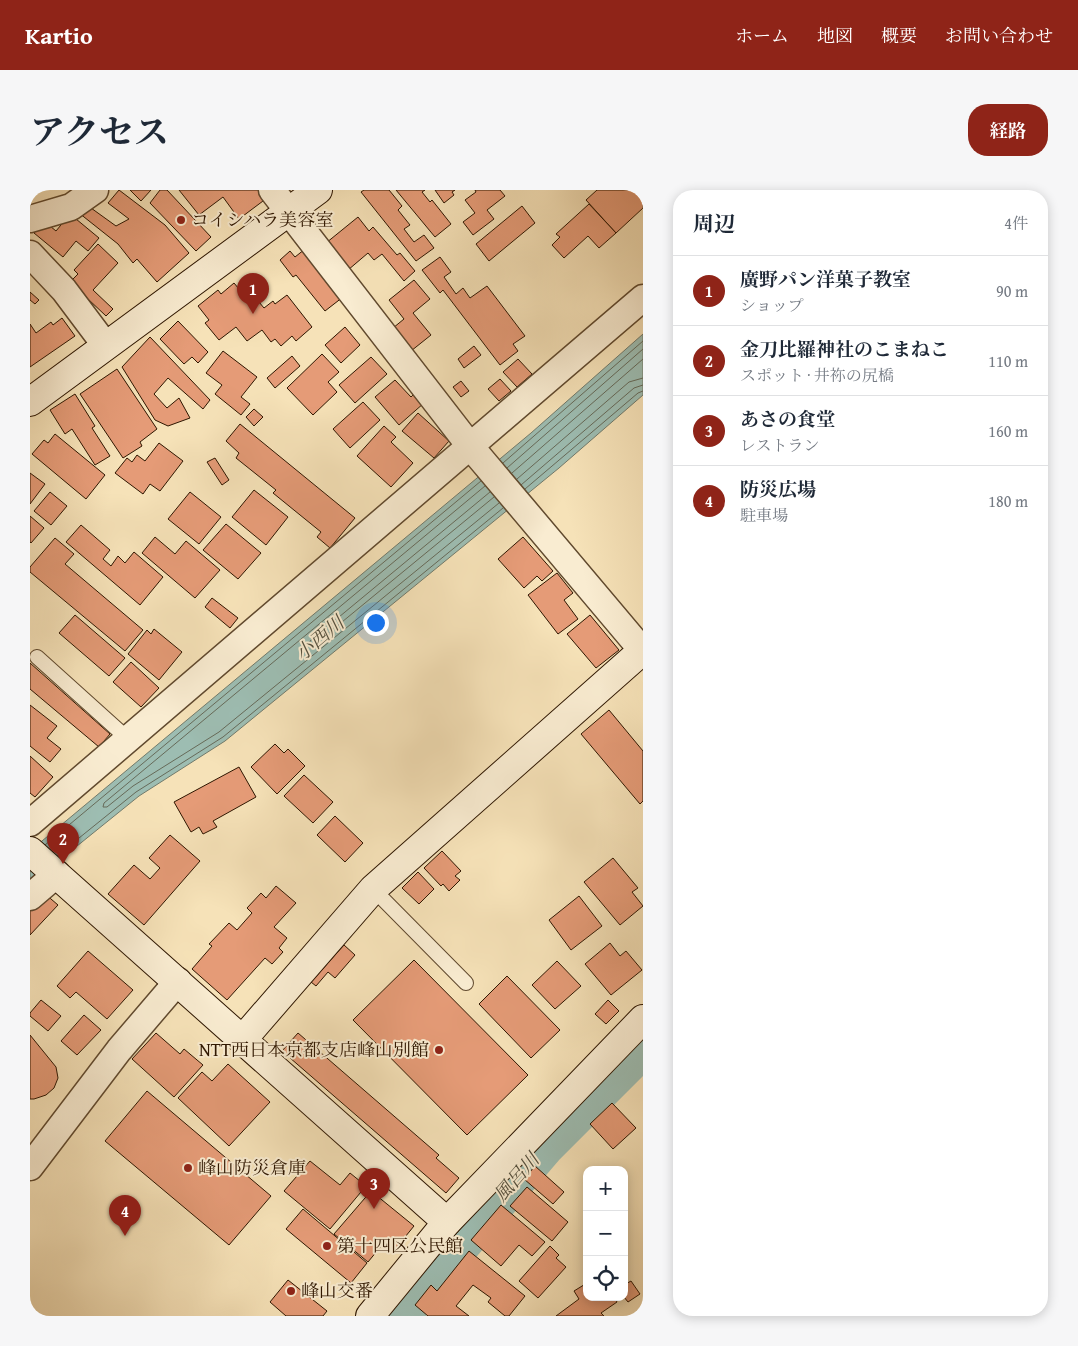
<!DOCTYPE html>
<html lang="ja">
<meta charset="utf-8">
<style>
body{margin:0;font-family:"Gentium Book Plus","Noto Serif JP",serif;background:#f6f6f7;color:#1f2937}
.controls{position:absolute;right:15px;bottom:15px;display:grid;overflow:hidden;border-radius:10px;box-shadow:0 2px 12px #0003}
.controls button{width:45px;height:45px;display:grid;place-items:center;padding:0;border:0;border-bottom:1px solid #e0e1e3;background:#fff;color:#1f2937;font:25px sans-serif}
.you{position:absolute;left:345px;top:432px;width:18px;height:18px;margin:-12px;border:4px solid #fff;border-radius:50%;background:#1a73e8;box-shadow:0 0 0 8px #1a73e833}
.badge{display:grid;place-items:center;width:32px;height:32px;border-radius:50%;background:#8f2418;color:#fff;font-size:16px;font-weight:700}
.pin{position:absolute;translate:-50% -41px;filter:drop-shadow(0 1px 2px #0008)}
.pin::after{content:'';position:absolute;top:26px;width:18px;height:15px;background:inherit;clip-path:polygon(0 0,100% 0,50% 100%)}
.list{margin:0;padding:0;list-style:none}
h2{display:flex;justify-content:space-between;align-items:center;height:65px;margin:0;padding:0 20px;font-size:21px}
h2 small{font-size:16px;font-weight:400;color:#747a83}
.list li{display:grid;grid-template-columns:32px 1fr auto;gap:15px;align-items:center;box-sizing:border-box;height:70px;padding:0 20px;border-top:1px solid #e0e1e3}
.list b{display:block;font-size:19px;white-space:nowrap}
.list p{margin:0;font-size:16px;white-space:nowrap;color:#747a83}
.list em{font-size:16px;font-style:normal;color:#747a83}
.icon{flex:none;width:28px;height:28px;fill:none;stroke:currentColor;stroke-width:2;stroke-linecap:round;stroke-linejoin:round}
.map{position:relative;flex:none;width:613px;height:1126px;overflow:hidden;border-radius:20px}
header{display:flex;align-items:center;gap:30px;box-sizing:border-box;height:70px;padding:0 25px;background:#8f2418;color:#fff}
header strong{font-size:24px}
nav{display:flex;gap:28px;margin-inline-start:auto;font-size:18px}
.intro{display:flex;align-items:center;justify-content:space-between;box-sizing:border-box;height:120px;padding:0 30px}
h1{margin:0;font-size:35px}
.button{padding:12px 22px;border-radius:20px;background:#8f2418;color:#fff;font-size:18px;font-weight:700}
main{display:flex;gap:30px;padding:0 30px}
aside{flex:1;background:#fff;border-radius:20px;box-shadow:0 2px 12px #0003}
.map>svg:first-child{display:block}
</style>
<header>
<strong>Kartio</strong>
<nav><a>ホーム</a><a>地図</a><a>概要</a><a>お問い合わせ</a></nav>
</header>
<div class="intro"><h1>アクセス</h1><a class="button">経路</a></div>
<main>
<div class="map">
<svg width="613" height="1126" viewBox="0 0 613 1126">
<rect width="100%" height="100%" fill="#f6e2b8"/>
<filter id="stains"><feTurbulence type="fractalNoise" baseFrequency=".004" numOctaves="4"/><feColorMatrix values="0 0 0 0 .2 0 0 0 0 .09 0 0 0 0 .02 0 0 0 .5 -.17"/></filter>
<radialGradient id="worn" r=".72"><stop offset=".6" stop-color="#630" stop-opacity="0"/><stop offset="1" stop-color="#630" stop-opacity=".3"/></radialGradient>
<polygon fill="#9dbdb2" stroke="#717a6b" points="613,144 613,205 529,278 195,551 109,606 0,694 0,661 501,243"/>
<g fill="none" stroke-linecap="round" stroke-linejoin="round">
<g stroke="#666a59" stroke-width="1">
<polyline points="473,273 613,151"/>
<polyline points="477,278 613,159"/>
<polyline points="482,283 613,169"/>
<polyline points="487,289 599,192 613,188"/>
<polyline points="491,295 604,198 613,195"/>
<polyline points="455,296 74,613 73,617 77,617 103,596 189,542 469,313"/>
<polyline points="495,299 608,203 613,201"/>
<polyline points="460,302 280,451 280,455 284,455 464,307"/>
<polyline points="15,655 451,291"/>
<polyline points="28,665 106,602 193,547 473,318"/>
</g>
<polyline stroke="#9dbdb2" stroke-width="44" points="367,1126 513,955 613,855"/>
</g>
<g fill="#e59b77" stroke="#2e1600">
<polygon points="89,0 135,35 159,63 127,92 107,69 103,73 88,54 49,23 61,18 86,36 99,29 78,13"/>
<polygon points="100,0 121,0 111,11"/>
<polygon points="130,0 137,0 181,47 166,61 120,13"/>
<polygon points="149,0 231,0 237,8 209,29 193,7 169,25"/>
<polygon points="334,0 359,0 372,16 368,20 380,35 374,39 384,52 394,45 404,58 386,71 331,2"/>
<polygon points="366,0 395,0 392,2 400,12 402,10 421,34 405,47"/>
<polygon points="405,0 425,0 422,2 424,5 414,13"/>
<polygon points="445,0 470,0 475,6 457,20 464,29 443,45 433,32 445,23 435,10 446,2"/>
<polygon points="567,0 613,0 613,18 586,43 556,10"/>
<polygon points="559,14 586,43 569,58 558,46 534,68 522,55 530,47 526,44"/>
<polygon points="492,16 505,33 459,71 446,54"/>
<polygon points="40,24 69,48 58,61 46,51 33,67 4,43 14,31 26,41"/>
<polygon points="328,27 339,41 343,37 367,65 370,63 385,81 374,91 352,64 344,70 338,63 318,80 296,53"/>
<polygon points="68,54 88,73 63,100 83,119 76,126 40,92 48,84 44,80"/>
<polygon points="275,59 313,107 295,121 266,85 263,87 250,70 260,61 265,67"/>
<polygon points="410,67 421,82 414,87 426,104 433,98 440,108 457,96 495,146 483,154 488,161 470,175 413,100 410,103 392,80"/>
<polygon points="384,90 400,109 383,123 401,145 381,161 363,138 374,129 359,110"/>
<polygon points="204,93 214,105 219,100 234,118 243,111 245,114 257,105 282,137 266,151 262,146 251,156 245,149 241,152 232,140 217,151 206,137 189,150 175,133 179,130 168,116 188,100 191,104"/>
<polygon points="0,102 9,110 5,114 0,110"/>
<polygon points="32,128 45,146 0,177 0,134 6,143 21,132 23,135"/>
<polygon points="148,131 178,162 168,173 162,167 154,174 130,149"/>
<polygon points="315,137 330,155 311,173 295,155"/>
<polygon points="120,147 180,210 173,219 138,188 124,204 137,218 149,208 160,228 138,236 125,230 92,177"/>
<polygon points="444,156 451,165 434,178 428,169"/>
<polygon points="193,161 227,187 211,207 220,214 211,225 185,204 192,195 176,183"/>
<polygon points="292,164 309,182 298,192 307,202 283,225 257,198"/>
<polygon points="262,166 270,176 245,198 237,188"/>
<polygon points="341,167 357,184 325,213 309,195"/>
<polygon points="488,169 502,184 487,197 473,182"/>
<polygon points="87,179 127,239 110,252 112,256 93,268 50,204"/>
<polygon points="470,189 481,201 469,211 458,199"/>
<polygon points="365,190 381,207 385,203 394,213 369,235 345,207"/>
<polygon points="431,191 439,201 431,207 423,197"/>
<polygon points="45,204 65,236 62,238 80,266 65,275 42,239 35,244 20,220"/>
<polygon points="333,212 350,230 320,258 303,239"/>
<polygon points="224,219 233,227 224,236 216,227"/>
<polygon points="388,223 419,251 404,268 372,241"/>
<polygon points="210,234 325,328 300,358 287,347 291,342 243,303 246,300 206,268 209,263 196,251"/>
<polygon points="354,236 366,247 361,252 383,273 361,297 327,266"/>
<polygon points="25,244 75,285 56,309 2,264 14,250 18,253"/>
<polygon points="129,253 153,271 130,301 120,294 113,304 85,283 97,268 102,272 107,265 115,271"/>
<polygon points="185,268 199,290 192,295 177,272"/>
<polygon points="0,283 15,294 0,314"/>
<polygon points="224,300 258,327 236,355 202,327"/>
<polygon points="20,302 37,316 21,335 4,321"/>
<polygon points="160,302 191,327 169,354 138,329"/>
<polygon points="0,326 14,338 1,353 0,352"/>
<polygon points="196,334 231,363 208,389 173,360"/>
<polygon points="51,335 80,360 73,369 81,376 88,366 95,373 104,362 133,387 110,415 36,352"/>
<polygon points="125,347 145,364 156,351 190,380 165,408 112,363"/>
<polygon points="493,347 523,381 512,391 507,386 494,398 468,369"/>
<polygon points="25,348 44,364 35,374 113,440 95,461 0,382 0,377"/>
<polygon points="527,383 543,403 534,410 548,429 528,444 498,405"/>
<polygon points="182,408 208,428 200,438 175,417"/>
<polygon points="45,425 95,468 79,486 29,443"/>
<polygon points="560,425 589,460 566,478 537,444"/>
<polygon points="124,439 152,462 129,490 98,464 117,440 121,444"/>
<polygon points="101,472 129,498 111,517 83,492"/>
<polygon points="0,473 80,544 69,557 0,499"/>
<polygon points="0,515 27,536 17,548 31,559 20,572 0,556"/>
<polygon points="579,520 613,561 613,611 610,614 551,544"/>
<polygon points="245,554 254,563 258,559 275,576 247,604 221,577"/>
<polygon points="0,566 23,587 5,607 0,603"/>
<polygon points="209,577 226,607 183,631 187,637 173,644 169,637 161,642 144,612"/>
<polygon points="274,585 303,612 283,633 254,606"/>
<polygon points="305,626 333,653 315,672 287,645"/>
<polygon points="140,645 170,671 114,735 78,704 104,675 120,689 130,678 119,668"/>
<polygon points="412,661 431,681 425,686 430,690 419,701 413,694 411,696 394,678"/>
<polygon points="583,668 608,698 602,702 613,716 590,735 554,692"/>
<polygon points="388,682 404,699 389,714 372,698"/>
<polygon points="246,696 266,713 244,737 257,748 249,758 253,762 242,774 235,768 197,810 162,779 182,756 179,754 199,733 207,740 222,723 217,718 231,703 236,708"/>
<polygon points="14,703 28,715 0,745 0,719"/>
<polygon points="549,706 572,736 541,760 519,730"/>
<polygon points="580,753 590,766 596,761 612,780 581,805 555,774"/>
<polygon points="314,755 325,765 305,788 298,782 286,796 281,792"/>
<polygon points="58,761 103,800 77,829 46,802 40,808 27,796"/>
<polygon points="384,770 498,885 437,945 323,830"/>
<polygon points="527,771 551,796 525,819 502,795"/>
<polygon points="477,786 530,840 501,868 449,814"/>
<polygon points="11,810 31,826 18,841 0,826 0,823"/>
<polygon points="578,810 589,821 576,834 565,824"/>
<polygon points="54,825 71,840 47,865 31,851"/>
<polygon points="126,843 150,864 154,859 173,875 144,907 102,869"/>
<polygon points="268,843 409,965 406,968 429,988 416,1003 252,861"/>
<polygon points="0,845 26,877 28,888 24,898 16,905 4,909 0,909"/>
<polygon points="198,874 240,912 199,956 148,908 172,882 182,891"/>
<polygon points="117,901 241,1006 199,1055 75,951"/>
<polygon points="582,913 606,938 583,959 560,934"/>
<polygon points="280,971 310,995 320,983 336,996 300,1039 254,1001"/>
<polygon points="505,976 534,1002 523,1014 494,989"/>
<polygon points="497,997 538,1032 522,1051 480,1016"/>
<polygon points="341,1001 384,1036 362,1063 352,1055 338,1072 304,1044"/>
<polygon points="471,1015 515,1052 502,1066 489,1055 471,1076 441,1050"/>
<polygon points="273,1019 337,1073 321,1093 256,1039"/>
<polygon points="520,1056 529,1065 526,1068 536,1077 508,1108 489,1091"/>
<polygon points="439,1061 495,1106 479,1126 475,1126 458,1112 461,1108 443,1095 426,1116 439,1126 398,1126 385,1115 401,1095 407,1101"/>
<polygon points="258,1090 297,1121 293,1126 256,1126 240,1112"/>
<polygon points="601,1091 610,1104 598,1112 594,1107 594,1095"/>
<polygon points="557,1093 557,1107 584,1107 587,1112 571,1123 574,1126 526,1126 549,1109 544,1101"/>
</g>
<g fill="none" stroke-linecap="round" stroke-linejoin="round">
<defs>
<g id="lane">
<polyline points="7,467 98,549"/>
<polyline points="343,699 436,793"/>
</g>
<g id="street">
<polyline points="242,0 440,256 612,460"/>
<polyline points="0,29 41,17 65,0"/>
<polyline points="0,64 34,100 76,156"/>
<polyline points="0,633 613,108"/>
<polyline points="0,707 27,684"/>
<polyline points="0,977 89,860 148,791"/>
</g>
<g id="secondary">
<polyline points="0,212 288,0"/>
<polyline points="0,661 417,1032"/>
<polyline points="213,849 343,699 613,460"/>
<polyline points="340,1126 417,1032 613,829"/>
</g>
</defs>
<use href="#lane" stroke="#60492e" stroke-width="16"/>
<use href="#street" stroke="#60492e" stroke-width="29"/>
<use href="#secondary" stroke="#2e1600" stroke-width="30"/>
<use href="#lane" stroke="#f9ecd1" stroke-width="14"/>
<use href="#street" stroke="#f9ecd1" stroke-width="26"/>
<use href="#secondary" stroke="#f9ecd1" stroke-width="28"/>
</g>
<g fill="#8f2418" stroke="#f9ecd1" stroke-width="2">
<circle cx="151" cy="30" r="5"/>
<circle cx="409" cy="860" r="5"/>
<circle cx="158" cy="978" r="5"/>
<circle cx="297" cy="1056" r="5"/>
<circle cx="261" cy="1101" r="5"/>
</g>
<g text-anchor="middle" stroke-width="4" stroke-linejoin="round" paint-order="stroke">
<g font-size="18" fill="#2e1600" stroke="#f9ecd1" text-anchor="start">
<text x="161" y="36">コイシハラ美容室</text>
<text x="399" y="866" text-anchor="end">NTT西日本京都支店峰山別館</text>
<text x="168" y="984">峰山防災倉庫</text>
<text x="307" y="1062">第十四区公民館</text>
<text x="271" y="1107">峰山交番</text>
</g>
<g font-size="19" font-style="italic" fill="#55503e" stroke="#f9ecd1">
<text transform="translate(289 448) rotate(-40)" y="7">小西川</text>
<text transform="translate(486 987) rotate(-49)" y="7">風呂川</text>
</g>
</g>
<rect width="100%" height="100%" filter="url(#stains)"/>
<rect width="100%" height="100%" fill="url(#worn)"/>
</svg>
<div class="controls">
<button>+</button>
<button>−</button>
<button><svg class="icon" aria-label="locate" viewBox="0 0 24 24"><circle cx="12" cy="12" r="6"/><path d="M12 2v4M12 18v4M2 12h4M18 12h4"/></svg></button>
</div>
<div class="you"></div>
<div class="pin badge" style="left:223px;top:124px">1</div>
<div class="pin badge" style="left:33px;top:674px">2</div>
<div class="pin badge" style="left:344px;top:1019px">3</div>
<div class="pin badge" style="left:95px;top:1046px">4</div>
</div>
<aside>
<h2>周辺<small>4件</small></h2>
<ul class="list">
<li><span class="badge">1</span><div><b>廣野パン洋菓子教室</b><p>ショップ</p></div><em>90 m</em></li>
<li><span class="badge">2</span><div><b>金刀比羅神社のこまねこ</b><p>スポット · 井祢の尻橋</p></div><em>110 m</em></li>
<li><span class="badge">3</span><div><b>あさの食堂</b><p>レストラン</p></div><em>160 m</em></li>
<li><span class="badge">4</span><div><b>防災広場</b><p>駐車場</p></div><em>180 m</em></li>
</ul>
</aside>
</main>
